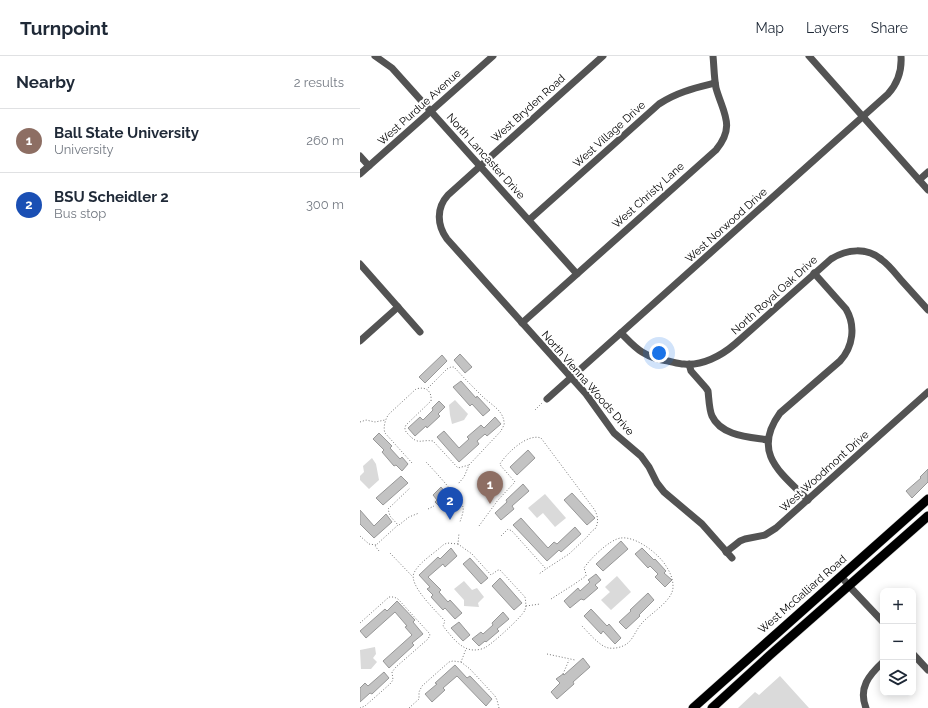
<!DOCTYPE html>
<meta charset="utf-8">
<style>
body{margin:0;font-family:Raleway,sans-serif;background:#f6f6f7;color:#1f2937}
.controls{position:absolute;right:12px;bottom:12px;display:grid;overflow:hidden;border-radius:8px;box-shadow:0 2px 10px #0003}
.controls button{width:36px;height:36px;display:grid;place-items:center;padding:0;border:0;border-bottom:1px solid #e0e1e3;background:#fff;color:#1f2937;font:20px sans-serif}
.you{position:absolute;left:299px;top:297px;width:14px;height:14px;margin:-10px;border:3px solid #fff;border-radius:50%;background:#1a73e8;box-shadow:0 0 0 6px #1a73e833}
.badge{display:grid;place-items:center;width:26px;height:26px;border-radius:50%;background:#000;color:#fff;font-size:13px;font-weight:700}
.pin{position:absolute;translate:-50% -33px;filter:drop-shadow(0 1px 2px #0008)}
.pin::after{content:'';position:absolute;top:21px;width:14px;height:12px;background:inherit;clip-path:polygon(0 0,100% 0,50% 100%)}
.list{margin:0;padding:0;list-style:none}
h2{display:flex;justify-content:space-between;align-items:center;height:52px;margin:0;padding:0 16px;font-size:17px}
h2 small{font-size:13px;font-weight:400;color:#747a83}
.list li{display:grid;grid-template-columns:26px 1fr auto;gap:12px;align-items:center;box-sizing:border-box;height:64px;padding:0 16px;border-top:1px solid #e0e1e3}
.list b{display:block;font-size:15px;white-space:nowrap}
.list p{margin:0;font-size:13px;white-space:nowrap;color:#747a83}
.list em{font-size:13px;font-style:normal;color:#747a83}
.icon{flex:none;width:22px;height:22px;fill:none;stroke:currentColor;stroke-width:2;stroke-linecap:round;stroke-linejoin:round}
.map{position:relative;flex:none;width:568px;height:652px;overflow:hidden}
header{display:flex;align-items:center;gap:24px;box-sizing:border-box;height:56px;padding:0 20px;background:#fff;border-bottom:1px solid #e0e1e3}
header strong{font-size:19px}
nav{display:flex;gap:22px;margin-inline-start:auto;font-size:14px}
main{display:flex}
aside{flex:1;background:#fff}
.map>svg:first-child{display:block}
</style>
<header>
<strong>Turnpoint</strong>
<nav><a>Map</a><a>Layers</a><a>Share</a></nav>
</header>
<main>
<aside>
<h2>Nearby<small>2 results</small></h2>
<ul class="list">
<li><span class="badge" style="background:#8d6e63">1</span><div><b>Ball State University</b><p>University</p></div><em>260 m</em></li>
<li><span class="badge" style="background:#1a4fb4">2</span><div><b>BSU Scheidler 2</b><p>Bus stop</p></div><em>300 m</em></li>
</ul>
</aside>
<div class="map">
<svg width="568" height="652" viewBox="0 0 568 652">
<rect width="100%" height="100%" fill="#fff"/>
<g fill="#dadada">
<polygon points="95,344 108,358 104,364 92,368 90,359 89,349"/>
<polygon points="12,402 16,408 19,424 9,433 0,424 0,420 4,416 3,410"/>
<polygon points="185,438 206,462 195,471 183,457 177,462 168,452"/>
<polygon points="257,520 271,536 251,554 241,544 250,536 245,531"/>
<polygon points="104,525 112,534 117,532 124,541 118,547 119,551 104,550 104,544 94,533"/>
<polygon points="15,591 16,598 13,602 17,606 11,613 1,613 0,594"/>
<polygon points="420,620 449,652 378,652 395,636 399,639"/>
</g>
<g fill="#c3c3c3" stroke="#979797">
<polygon points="100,298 112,311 105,317 94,304"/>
<polygon points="82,299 87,305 65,327 59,321"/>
<polygon points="101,325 116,342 117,340 130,354 123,360 112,348 110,350 93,331"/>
<polygon points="79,345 85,351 78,358 80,360 67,372 66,370 55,380 48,372 60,361 63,364 73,354 72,352"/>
<polygon points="135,361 141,368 127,380 125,378 117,385 119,388 99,406 77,381 84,375 99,392 109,383 107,381 121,369 124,372"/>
<polygon points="19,377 32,390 30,392 40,403 42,401 48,408 42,415 36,409 34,410 22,396 24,394 13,383"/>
<polygon points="168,394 175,402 157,419 150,411"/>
<polygon points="568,413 568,426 552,442 546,435 561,422 560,421"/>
<polygon points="41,420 48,427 23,449 16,442"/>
<polygon points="163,428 169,435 152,450 154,453 141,464 135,457 147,446 146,444"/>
<polygon points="81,431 86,437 88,436 91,440 90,441 95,448 87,456 81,449 79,450 75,446 77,444 73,439"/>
<polygon points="212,437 235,462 227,469 204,444"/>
<polygon points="0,454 14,470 26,458 32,466 14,482 0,468"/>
<polygon points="161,462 188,492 194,486 197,488 215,471 221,478 201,496 199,494 187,505 153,469"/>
<polygon points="261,485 268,493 243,515 236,508"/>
<polygon points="91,492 97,500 85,511 83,508 68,521 81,534 79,536 88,546 90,544 102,557 95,563 85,552 83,554 71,541 73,539 67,533 70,531 59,519 78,501 80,503"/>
<polygon points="282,492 294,504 295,503 306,515 304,517 312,524 305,531 295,521 298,518 290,510 288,512 275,498"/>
<polygon points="110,502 128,522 121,528 103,508"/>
<polygon points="236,518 241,524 235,529 238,532 224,544 221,543 210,552 204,545 218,532 220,535 230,526 228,524"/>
<polygon points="140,522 162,547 154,554 132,530"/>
<polygon points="288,537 294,544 279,559 280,560 266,573 259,566 271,555 270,554"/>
<polygon points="37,545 55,564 53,566 63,578 52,587 54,589 29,612 23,605 52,579 45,571 47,570 35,556 6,582 0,575 25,553 27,555"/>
<polygon points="231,553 247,570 249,568 261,582 255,588 243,575 241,578 224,560"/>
<polygon points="143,556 149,563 137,573 139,575 126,586 125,585 119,590 112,583 121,576 123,578 133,569 132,567"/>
<polygon points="99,566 110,579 103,585 91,572"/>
<polygon points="223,602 230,611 213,626 214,628 197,643 191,636 200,627 196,623 203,618 204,619"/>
<polygon points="95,609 107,622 110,620 132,643 126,650 97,620 83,632 85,634 72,646 65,638 77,628 75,627"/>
<polygon points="24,616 29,622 12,638 10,637 0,646 0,632 5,627 8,630"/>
</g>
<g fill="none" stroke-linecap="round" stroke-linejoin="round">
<defs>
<g id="major">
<polyline points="333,652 568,443"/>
<polyline points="352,652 410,599 568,460"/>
</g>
</defs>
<use href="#major" stroke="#dbdbdb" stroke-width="10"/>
<g stroke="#757575" stroke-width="1" stroke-dasharray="1 2" stroke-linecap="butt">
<path d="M68,332L87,313L91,311H94C103,321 113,331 122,340C130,348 143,354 144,366C145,369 142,372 141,375L109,409L104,421L98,428"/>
<polyline points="175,354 182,347"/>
<polyline points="0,366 6,364 15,366 25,364"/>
<path d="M66,406C73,413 100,443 103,451C104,456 101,462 100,466"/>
<path d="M52,407L25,377C23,372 25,363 29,358L56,333C66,330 72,335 71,345L46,369C44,373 45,375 48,378C59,390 60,383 73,385L98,412L109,409"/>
<polyline points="68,453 74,450"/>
<polyline points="39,469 49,461 59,457"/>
<path d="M119,470L138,444L155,426L141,410L140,408C146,398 167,377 181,382L234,453C238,459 239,467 235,473L232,475L227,481L209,498L186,513"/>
<polyline points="0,480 9,488 16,489"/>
<polyline points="141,480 148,473 152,475 186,513 179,518"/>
<path d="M98,488L87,487L83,489C75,497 59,506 54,517C48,529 77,556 85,565L83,570C91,580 101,594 114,594C118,594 123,593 126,591C133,587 162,561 165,554C166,550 166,546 165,541L140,514H138L131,519L112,498L98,488L99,477"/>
<polyline points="19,495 15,490 38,469 30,460 28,453 50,432"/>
<polyline points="30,497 52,520"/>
<path d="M191,543L213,529L226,520V518L224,512C230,503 250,483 261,482C276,480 299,498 306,510C310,516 313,523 313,530C314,544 291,557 283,566C277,572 274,581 269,586C264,591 255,593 249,592C240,591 228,576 221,569"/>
<polyline points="166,550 180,548"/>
<polyline points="0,567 29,541 34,541 38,543 69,577 70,579 68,583 36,611 32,616 33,624 30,628 5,650 0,652"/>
<polyline points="187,598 215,604"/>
<polyline points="101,606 110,613 135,640 137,644 139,652"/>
<polyline points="203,618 209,604"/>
<polyline points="49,652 59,643 59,636 62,630 89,606 93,605 101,606 106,593"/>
</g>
<g stroke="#535353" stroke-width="7">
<polyline points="15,0 32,12 217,218"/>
<path d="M243,0L88,139C76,152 77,169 87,183L226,338L254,377L281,400L289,411L297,427L304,436L342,468L372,502"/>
<polyline points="449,0 568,134"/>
<polyline points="0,100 9,110"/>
<polyline points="0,118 133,0"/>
<polyline points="559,124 568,116"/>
<path d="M169,164L299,48C317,36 335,32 355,27"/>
<polyline points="0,208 60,276"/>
<path d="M162,267L356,94C376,70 363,57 356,32C354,21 354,10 353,0"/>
<path d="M261,277C268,284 274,291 282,296C290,301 299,304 308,305C313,306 319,308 324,308C342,310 361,300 375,288L471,203C487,193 507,191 522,204C529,209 535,217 541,224C550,234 559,244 568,254"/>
<polyline points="0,285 38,251"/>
<path d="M329,308L331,315L346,332L348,335C349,343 349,353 352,360C361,380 390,381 408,384"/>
<path d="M187,343L528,38C538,27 542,15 541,0"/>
<path d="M448,444C421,417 391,397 420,357L480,305C493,291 496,270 486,253L454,217"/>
<polyline points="366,496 375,489 380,485 385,483 405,479 416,472 568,336"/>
<polyline points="481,520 489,530 523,566"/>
<polyline points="553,598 568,614"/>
<path d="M506,652C498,632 509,619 523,606"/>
</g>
<use href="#major" stroke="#000" stroke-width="9"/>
</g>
<g text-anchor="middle" stroke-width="4" stroke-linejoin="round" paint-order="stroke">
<g font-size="11" fill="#000" stroke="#fff">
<text transform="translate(59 51) rotate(-42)" y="4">West Purdue Avenue</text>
<text transform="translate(168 52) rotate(-42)" y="4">West Bryden Road</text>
<text transform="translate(249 78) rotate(-42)" y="4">West Village Drive</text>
<text transform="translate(126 100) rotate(48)" y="4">North Lancaster Drive</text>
<text transform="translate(288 139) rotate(-42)" y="4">West Christy Lane</text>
<text transform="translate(366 169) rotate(-42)" y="4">West Norwood Drive</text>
<text transform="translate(414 239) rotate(-42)" y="4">North Royal Oak Drive</text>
<text transform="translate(228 327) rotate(49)" y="4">North Vienna Woods Drive</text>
<text transform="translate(464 415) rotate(-42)" y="4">West Woodmont Drive</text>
<text transform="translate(442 538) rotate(-41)" y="4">West McGalliard Road</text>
</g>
</g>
</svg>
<div class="controls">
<button>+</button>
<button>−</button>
<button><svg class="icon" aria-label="layers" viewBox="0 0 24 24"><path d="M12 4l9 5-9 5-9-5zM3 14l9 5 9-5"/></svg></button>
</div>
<div class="you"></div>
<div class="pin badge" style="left:130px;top:448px;background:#8d6e63">1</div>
<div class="pin badge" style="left:90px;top:464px;background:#1a4fb4">2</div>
</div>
</main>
